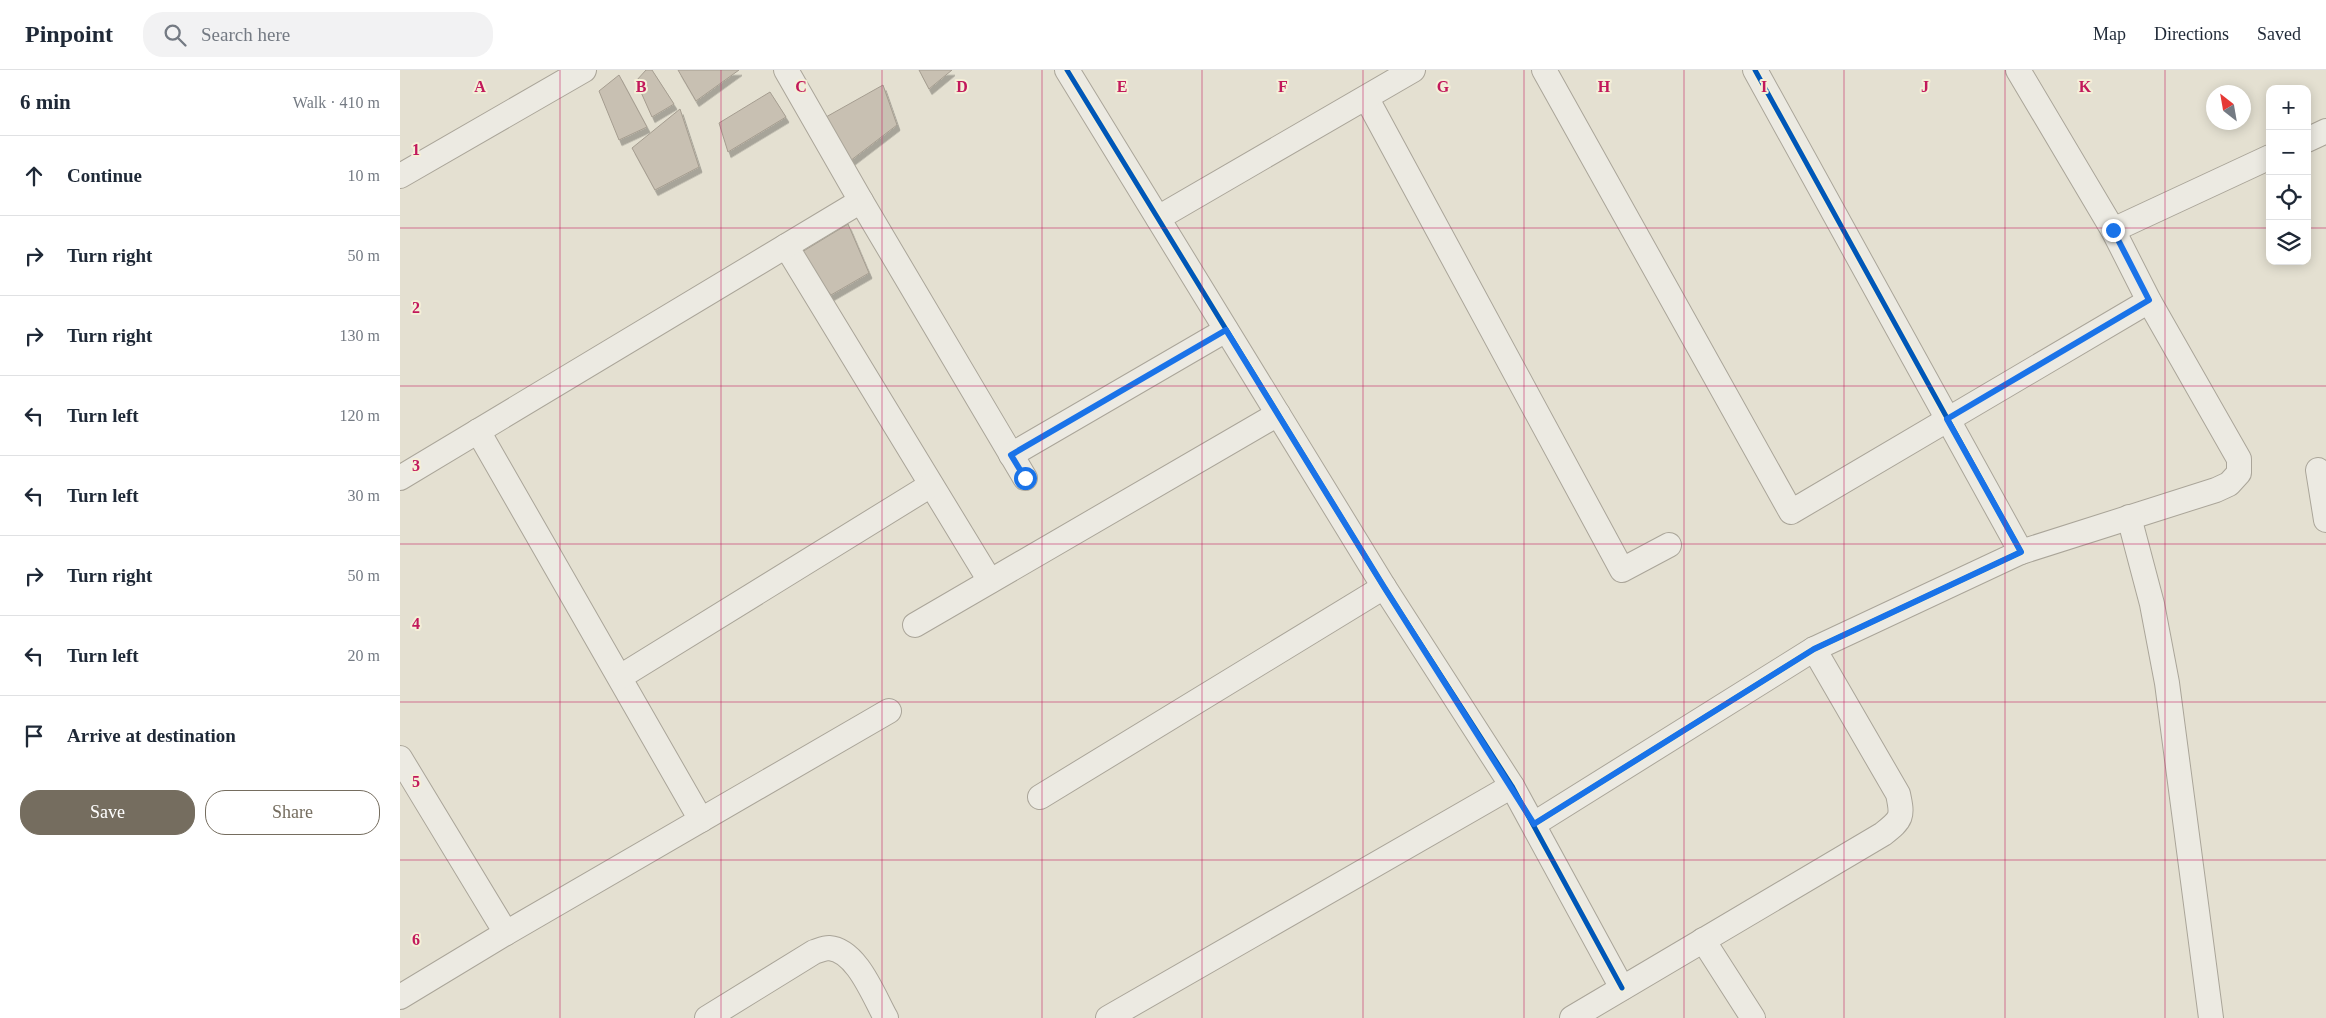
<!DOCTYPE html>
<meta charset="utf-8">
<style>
body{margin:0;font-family:"Times New Roman",serif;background:#f2f2f3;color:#1f2937}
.controls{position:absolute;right:15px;top:15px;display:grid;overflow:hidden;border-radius:10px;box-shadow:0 2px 12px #0003}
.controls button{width:45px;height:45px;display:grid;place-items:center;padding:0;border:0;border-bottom:1px solid #e0e1e3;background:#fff;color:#1f2937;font:25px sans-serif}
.compass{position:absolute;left:1806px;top:15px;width:45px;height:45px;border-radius:50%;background:#fff;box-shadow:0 2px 12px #0003;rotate:329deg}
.stop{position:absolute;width:15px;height:15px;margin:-11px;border:4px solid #1a73e8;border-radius:50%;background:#fff}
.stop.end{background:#1a73e8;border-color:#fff;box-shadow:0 1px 5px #0008}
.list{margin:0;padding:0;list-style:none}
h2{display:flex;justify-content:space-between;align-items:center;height:65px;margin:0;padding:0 20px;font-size:21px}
h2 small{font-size:16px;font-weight:400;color:#747a83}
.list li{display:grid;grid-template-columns:32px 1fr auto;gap:15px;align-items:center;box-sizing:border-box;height:80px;padding:0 20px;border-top:1px solid #e0e1e3}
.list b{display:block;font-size:19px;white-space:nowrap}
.list em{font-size:16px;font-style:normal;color:#747a83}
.actions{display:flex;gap:10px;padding:15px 20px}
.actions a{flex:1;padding:11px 0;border:1px solid #756d5f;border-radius:20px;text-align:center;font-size:18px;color:#756d5f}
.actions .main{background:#756d5f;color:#fff}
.icon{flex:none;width:28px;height:28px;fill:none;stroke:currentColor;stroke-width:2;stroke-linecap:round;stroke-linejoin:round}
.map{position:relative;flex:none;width:1926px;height:948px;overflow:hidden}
header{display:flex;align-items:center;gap:30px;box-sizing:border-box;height:70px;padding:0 25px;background:#fff;border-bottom:1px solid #e0e1e3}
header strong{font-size:24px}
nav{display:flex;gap:28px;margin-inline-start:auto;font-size:18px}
.search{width:350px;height:45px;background:#f2f2f3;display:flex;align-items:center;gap:12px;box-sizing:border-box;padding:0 18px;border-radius:20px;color:#747a83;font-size:19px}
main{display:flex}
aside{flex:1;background:#fff}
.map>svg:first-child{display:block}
</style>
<header>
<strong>Pinpoint</strong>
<div class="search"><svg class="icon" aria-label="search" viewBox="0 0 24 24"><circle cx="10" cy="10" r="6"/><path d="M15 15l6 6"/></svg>Search here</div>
<nav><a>Map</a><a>Directions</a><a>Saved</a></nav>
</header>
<main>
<aside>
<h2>6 min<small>Walk · 410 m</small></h2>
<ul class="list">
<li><svg class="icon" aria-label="ahead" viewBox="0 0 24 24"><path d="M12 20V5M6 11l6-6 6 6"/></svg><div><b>Continue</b></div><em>10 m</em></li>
<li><svg class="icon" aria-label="right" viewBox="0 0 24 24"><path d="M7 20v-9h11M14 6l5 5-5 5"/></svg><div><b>Turn right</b></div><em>50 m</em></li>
<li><svg class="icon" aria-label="right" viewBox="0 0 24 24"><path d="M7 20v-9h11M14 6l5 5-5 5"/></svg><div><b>Turn right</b></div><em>130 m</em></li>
<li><svg class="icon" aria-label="left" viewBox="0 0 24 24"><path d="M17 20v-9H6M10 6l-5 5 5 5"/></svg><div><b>Turn left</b></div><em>120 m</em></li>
<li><svg class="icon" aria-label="left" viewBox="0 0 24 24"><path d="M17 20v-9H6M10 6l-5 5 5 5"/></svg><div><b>Turn left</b></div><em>30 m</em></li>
<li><svg class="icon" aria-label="right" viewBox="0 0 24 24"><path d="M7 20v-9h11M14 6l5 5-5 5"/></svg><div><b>Turn right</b></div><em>50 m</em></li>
<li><svg class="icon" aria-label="left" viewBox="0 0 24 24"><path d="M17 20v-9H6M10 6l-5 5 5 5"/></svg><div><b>Turn left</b></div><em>20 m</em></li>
<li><svg class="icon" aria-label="arrive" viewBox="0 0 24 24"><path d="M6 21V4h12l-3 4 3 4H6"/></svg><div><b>Arrive at destination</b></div></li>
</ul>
<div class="actions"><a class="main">Save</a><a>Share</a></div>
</aside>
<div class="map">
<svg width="1926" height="948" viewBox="0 0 1926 948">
<defs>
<filter id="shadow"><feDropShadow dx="3" dy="5.5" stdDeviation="0" flood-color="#0004"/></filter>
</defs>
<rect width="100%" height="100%" fill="#e4e0d1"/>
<g fill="#c8c0b2" stroke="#a59d90" filter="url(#shadow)">
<polygon points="246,0 252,0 274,34 252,47 236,11"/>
<polygon points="278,0 339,0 296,31"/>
<polygon points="519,0 552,0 529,19"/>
<polygon points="219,5 247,57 219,70 199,21"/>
<polygon points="483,15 497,55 450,91 426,47"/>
<polygon points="370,22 386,47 328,82 319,53"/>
<polygon points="280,39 299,97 255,120 232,78"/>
<polygon points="448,154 469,203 431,225 397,185"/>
</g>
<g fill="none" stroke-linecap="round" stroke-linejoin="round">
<defs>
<g id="minor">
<polyline points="386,0 461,131 625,408"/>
<polyline points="667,0 984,517 1112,716 1222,918"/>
<polyline points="1144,0 1391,442 1749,231"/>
<polyline points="1618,0 1713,160 1749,231 1839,389 1839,403 1829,414 1816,420 1621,482"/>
<polyline points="967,29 1222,500 1269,475"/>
<polyline points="1907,70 1926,61"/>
<polyline points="0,106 184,0"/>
<polyline points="758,148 1013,0"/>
<polyline points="1713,160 1870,87"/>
<polyline points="386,176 590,511"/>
<polyline points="78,361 301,750"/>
<polyline points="611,385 826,260"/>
<polyline points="1918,400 1926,450"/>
<polyline points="0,408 461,131"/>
<polyline points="1729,447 1752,534 1767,613 1811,948"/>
<polyline points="515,555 878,344"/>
<polyline points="220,607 531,415"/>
<polyline points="0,688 106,863 0,927"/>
<polyline points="640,727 984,517"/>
<polyline points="1134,754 1414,579 1621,482 1355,0"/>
<polyline points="106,863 489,641"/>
<polyline points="1303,870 1353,948"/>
<path d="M307,948L414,882C418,881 424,878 429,878C457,880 474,927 486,948"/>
<polyline points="708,948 1112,716"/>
<path d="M1172,948L1483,764C1502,749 1503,747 1498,724L1414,579"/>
</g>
</defs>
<use href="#minor" stroke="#aaa599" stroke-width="26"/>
<use href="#minor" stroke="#eceae2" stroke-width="24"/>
<defs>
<g id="cycleway">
<polyline points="667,0 984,517 1112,716 1222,918"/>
<polyline points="1134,754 1414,579 1621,482 1355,0"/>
</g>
</defs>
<use href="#cycleway" stroke="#f4efd8" stroke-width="8"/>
<use href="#cycleway" stroke="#0057b8" stroke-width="5"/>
</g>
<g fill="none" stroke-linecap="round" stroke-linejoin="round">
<polyline stroke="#1a73e8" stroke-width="6" points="625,408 611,385 826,260 984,517 1134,754 1414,579 1621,482 1547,349 1749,230 1713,160"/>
</g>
<path fill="none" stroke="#c2185b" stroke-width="1" stroke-opacity="0.55" d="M160,0V948M321,0V948M482,0V948M642,0V948M802,0V948M963,0V948M1124,0V948M1284,0V948M1444,0V948M1605,0V948M1765,0V948M0,158H1870M1907,158H1926M0,316H1926M0,474H1926M0,632H1926M0,790H1926"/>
<g font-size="16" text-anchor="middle" font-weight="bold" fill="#c2185b" stroke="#f4efd8" stroke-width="4" stroke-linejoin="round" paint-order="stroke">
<text x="80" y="22">A</text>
<text x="241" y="22">B</text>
<text x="401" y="22">C</text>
<text x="562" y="22">D</text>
<text x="722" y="22">E</text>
<text x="883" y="22">F</text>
<text x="1043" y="22">G</text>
<text x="1204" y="22">H</text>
<text x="1364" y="22">I</text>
<text x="1525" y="22">J</text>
<text x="1685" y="22">K</text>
<text x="16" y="85">1</text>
<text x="16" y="243">2</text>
<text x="16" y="401">3</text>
<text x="16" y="559">4</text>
<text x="16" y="717">5</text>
<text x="16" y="875">6</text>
</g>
</svg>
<div class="controls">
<button>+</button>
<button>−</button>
<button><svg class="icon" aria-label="locate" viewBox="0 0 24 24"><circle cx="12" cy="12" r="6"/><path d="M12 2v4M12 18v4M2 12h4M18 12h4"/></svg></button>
<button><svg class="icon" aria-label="layers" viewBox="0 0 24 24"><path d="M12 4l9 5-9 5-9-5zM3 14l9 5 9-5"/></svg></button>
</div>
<svg class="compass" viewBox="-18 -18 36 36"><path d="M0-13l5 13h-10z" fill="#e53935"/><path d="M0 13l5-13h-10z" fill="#747a83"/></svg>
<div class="stop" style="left:625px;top:408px"></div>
<div class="stop end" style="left:1713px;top:160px"></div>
</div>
</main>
